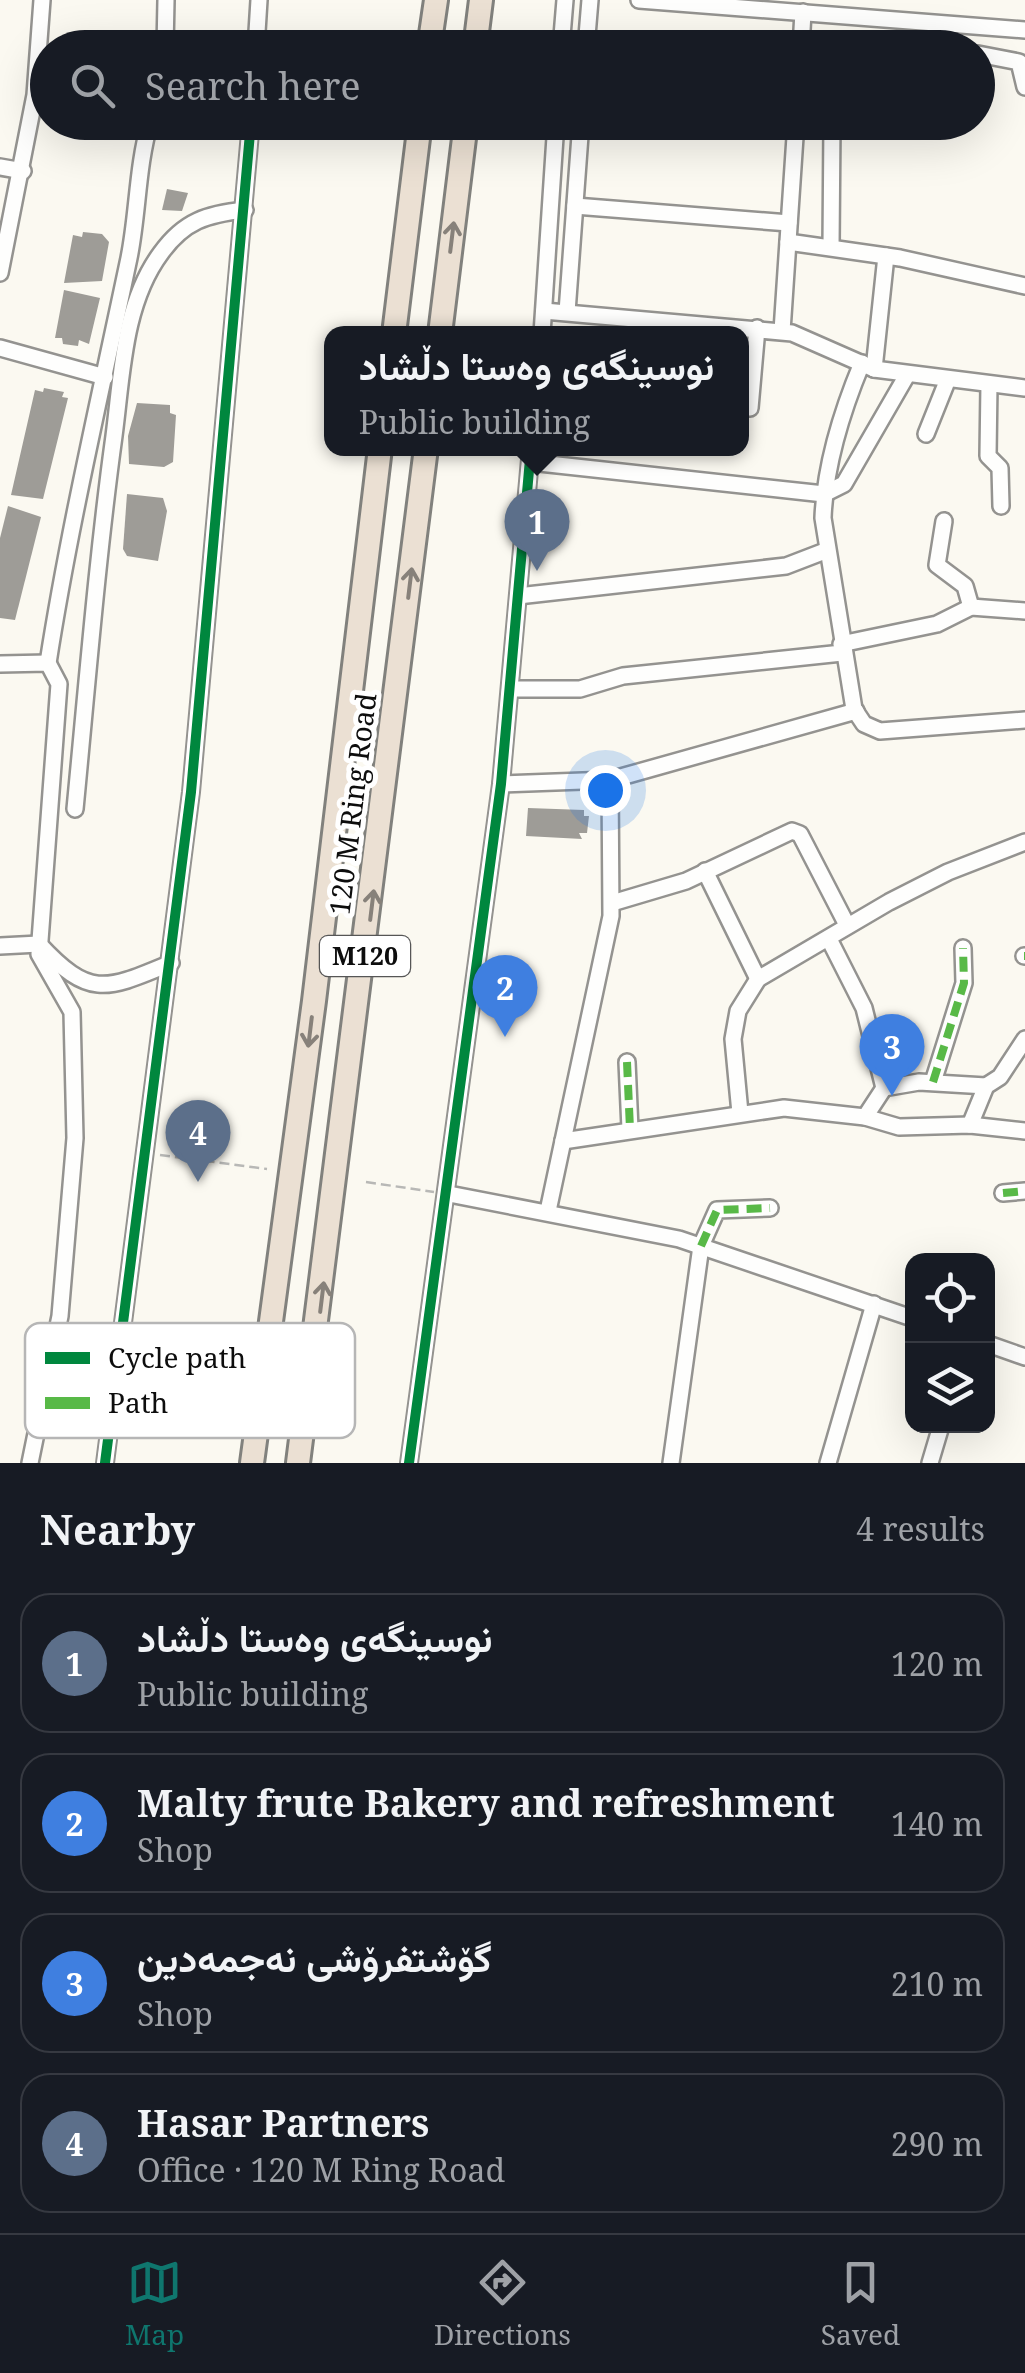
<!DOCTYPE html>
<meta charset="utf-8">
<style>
body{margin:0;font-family:"Noto Serif",Vazirmatn,serif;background:#242831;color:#f1f3f6}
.controls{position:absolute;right:30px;bottom:30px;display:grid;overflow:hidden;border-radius:20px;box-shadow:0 10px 40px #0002}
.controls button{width:90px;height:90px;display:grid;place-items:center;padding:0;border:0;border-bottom:2px solid #363941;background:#171b24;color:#f1f3f6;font:50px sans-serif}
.you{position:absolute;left:605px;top:790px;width:35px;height:35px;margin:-25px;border:8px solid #fff;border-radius:50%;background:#1a73e8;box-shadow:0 0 0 15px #1a73e833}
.badge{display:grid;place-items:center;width:65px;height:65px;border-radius:50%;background:#0f766e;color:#fff;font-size:32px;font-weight:700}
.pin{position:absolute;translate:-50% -82px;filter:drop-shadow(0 2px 5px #0008)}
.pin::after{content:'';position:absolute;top:52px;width:35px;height:30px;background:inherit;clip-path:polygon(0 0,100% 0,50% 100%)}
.popup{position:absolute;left:324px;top:326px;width:425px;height:130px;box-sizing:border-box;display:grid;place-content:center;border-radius:20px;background:#171b24;filter:drop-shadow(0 2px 8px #0005);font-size:32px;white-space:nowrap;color:#9ea1a6}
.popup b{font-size:38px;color:#f1f3f6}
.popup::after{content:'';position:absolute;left:50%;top:100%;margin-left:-20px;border:20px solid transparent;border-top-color:#171b24}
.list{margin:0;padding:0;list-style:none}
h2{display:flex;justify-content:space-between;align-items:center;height:130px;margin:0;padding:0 40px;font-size:42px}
h2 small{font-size:32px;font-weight:400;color:#9ea1a6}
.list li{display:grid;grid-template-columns:65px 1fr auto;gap:30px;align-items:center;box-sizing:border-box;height:140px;margin:0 20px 20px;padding:0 20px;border:2px solid #363941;border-radius:30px}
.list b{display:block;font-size:38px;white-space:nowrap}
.list p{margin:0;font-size:32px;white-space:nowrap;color:#9ea1a6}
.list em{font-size:32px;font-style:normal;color:#9ea1a6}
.icon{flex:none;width:55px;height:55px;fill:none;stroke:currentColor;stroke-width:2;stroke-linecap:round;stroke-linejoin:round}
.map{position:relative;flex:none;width:1025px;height:1463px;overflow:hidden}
.search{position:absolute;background:#171b24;box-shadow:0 10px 40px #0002;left:30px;right:30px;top:30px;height:110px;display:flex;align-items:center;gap:25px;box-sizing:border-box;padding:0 35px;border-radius:55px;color:#9ea1a6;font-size:38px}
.sheet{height:770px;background:#171b24}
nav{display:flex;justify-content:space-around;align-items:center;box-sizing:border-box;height:140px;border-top:2px solid #363941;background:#171b24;font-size:28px;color:#9ea1a6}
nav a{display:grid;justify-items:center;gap:5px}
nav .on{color:#0f766e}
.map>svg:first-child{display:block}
</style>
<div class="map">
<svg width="1025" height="1463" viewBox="0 0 1025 1463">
<rect width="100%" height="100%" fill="#fbf9f1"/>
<g fill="#9e9c97">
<polygon points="167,189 188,193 182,211 162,210"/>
<polygon points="83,232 102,234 109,242 102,281 64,283 73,235 82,237"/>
<polygon points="64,290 100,298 89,344 79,340 78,346 63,344 62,338 55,338"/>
<polygon points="44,388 64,392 62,397 68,398 43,499 11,495 35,390 43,392"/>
<polygon points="137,403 170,405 170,413 176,415 173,462 164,467 129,464 128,436"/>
<polygon points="127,494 163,498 167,511 158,561 127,556 123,549"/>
<polygon points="8,506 41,517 15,620 0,618 0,538"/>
<polygon points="528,808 584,810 584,816 589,816 587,833 579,833 582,839 526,836"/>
</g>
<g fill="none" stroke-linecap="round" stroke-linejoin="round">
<defs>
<g id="minor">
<polyline points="639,0 1025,30"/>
<polyline points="165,48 166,0"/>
<polyline points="256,48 259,0"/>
<polyline points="561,48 565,0"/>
<polyline points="586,48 590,0"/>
<polyline points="801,48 803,12"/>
<polyline points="840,48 879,48"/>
<polyline points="978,54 1019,62 1025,87"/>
<polyline points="772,122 796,124"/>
<polyline points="0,167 23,171"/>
<polyline points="575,206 789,223"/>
<polyline points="788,242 900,258 1025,286"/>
<polyline points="831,247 832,122"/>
<polyline points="0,273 35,95 42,0"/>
<polyline points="544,311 792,333 874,369 1025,388"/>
<polyline points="567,312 581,122"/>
<polyline points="782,331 796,122"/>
<polyline points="542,334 556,122"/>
<polyline points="0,348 105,377"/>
<path d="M862,363C842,411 825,465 823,518L854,709L864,724L880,731L1025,720"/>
<polyline points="874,369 886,256"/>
<polyline points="989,384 988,456 1000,468 1001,506"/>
<polyline points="750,408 757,328"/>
<polyline points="926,434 948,379"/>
<polyline points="530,462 824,494 844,484 907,375"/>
<polyline points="944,521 937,565 965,586 971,607"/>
<polyline points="518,596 786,566 825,551"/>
<polyline points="841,644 937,624 971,607 1025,611"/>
<path d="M48,663C69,528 101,392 129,258C138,214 137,166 150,122"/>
<polyline points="0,664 48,663 59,684 39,954 72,1012 75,1138 60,1316 30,1463"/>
<polyline points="510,689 580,689 623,676 842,653"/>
<polyline points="501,784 610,780 856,711"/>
<path d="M75,809C87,685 97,560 114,436C122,376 123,304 161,253C184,221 207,214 245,210"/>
<polyline points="705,871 758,979"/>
<polyline points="612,903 686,881 792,831 800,834 847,925"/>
<polyline points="829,939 864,1008 884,1088 865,1117"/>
<path d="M0,946L39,944C90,999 106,990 171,963"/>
<polyline points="1024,956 1025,956"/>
<polyline points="627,1062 630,1129"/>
<polyline points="933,1082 964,983 963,948"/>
<polyline points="884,1088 919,1082 986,1086"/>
<polyline points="740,1113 733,1039 738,1011 758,979 889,902 948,872 1025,842"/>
<polyline points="970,1125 986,1086 1000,1077 1025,1039"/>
<polyline points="563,1141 784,1108 865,1117 899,1127 970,1125 1025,1131"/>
<polyline points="1003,1193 1025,1191"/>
<polyline points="449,1194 679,1239 912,1318"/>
<polyline points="548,1211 611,916 610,780"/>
<polyline points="988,1344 1025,1357"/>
<polyline points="105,1463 191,792 251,122"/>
<polyline points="409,1463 501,784 531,448"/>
<polyline points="671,1463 701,1246 717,1210 770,1208"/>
<polyline points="828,1463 874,1304"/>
<polyline points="930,1463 941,1426"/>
</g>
<g id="highway">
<polyline points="429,48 436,0"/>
<polyline points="475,48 481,0"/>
<polyline points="394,334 420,122"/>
<polyline points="440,334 466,122"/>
<polyline points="252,1463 314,1001 380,448"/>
<polyline points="298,1463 426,448"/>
</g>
</defs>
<use href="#minor" stroke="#949390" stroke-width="20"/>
<use href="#highway" stroke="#81817d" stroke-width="28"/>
<g stroke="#b8b8b6" stroke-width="2.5" stroke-dasharray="10 5" stroke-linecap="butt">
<polyline points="160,1155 267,1169"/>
<polyline points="366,1182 434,1192"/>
</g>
<use href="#minor" stroke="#fefefd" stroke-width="15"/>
<use href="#highway" stroke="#ebe0d3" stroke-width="22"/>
<g stroke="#58b947" stroke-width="8" stroke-dasharray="15 8" stroke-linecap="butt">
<polyline points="1024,956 1025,956"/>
<polyline points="627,1062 630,1129"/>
<polyline points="933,1082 964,983 963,948"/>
<polyline points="1003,1193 1025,1191"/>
<polyline points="701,1246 717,1210 770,1208"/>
</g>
<defs>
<g id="cycleway">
<polyline points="105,1463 191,792 251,122"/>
<polyline points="409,1463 501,784 531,448"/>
</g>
</defs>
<use href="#cycleway" stroke="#fff" stroke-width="16"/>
<use href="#cycleway" stroke="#00873e" stroke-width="10"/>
</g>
<defs><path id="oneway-shaft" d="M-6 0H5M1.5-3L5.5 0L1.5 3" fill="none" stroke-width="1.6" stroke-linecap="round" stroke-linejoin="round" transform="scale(2.5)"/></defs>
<g stroke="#87817a">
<use href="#oneway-shaft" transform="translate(452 237) rotate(-83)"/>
<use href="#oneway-shaft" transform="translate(410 583) rotate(-83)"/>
<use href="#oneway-shaft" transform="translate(372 905) rotate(-83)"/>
<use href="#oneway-shaft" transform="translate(310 1032) rotate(97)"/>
<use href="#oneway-shaft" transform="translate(322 1297) rotate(-83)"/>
</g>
<g text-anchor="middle" stroke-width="10" stroke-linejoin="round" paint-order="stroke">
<rect fill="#fff" stroke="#565656" stroke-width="2.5" x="320" y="936" width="90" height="40" rx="8"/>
<g font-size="25" font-weight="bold" fill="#0d0d0d">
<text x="365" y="965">M120</text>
</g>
<g font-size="28" fill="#0d0d0d" stroke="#fff">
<text transform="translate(353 804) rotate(-83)" y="10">120 M Ring Road</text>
</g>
</g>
<rect x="25" y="1323" width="330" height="115" rx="15" fill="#fff" stroke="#b6b6b6" stroke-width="2.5"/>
<rect x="45" y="1352" width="45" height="12" fill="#00873e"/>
<rect x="45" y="1397" width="45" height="12" fill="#58b947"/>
<g font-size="28" fill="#0d0d0d">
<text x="108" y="1368">Cycle path</text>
<text x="108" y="1413">Path</text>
</g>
</svg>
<div class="controls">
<button><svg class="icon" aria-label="locate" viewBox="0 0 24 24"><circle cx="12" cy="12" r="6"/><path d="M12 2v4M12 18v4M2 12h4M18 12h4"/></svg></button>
<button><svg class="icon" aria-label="layers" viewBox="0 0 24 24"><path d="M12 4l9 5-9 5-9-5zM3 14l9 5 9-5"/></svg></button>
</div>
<div class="you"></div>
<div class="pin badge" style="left:537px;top:571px;background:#5c6f8a">1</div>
<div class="popup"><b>نوسینگەی وەستا دڵشاد</b>Public building</div>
<div class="pin badge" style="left:505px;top:1037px;background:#3f7fe0">2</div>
<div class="pin badge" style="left:892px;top:1096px;background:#3f7fe0">3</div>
<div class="pin badge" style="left:198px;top:1182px;background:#5c6f8a">4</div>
<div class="search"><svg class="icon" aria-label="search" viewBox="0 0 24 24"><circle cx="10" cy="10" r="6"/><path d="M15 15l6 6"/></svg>Search here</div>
</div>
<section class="sheet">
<h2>Nearby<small>4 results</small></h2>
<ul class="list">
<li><span class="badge" style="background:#5c6f8a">1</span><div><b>نوسینگەی وەستا دڵشاد</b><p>Public building</p></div><em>120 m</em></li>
<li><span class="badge" style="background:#3f7fe0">2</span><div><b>Malty frute Bakery and refreshment</b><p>Shop</p></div><em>140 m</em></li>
<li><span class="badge" style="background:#3f7fe0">3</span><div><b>گۆشتفرۆشی نەجمەدین</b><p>Shop</p></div><em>210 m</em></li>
<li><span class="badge" style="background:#5c6f8a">4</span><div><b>Hasar Partners</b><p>Office · 120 M Ring Road</p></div><em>290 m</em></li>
</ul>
</section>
<nav>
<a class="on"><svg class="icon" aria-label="map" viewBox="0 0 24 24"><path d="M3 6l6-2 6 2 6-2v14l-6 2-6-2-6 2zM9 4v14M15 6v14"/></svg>Map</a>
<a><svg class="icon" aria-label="directions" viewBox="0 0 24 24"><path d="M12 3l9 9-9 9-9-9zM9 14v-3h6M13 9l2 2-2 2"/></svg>Directions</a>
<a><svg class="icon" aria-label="saved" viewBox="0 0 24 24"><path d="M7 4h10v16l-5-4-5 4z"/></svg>Saved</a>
</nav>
